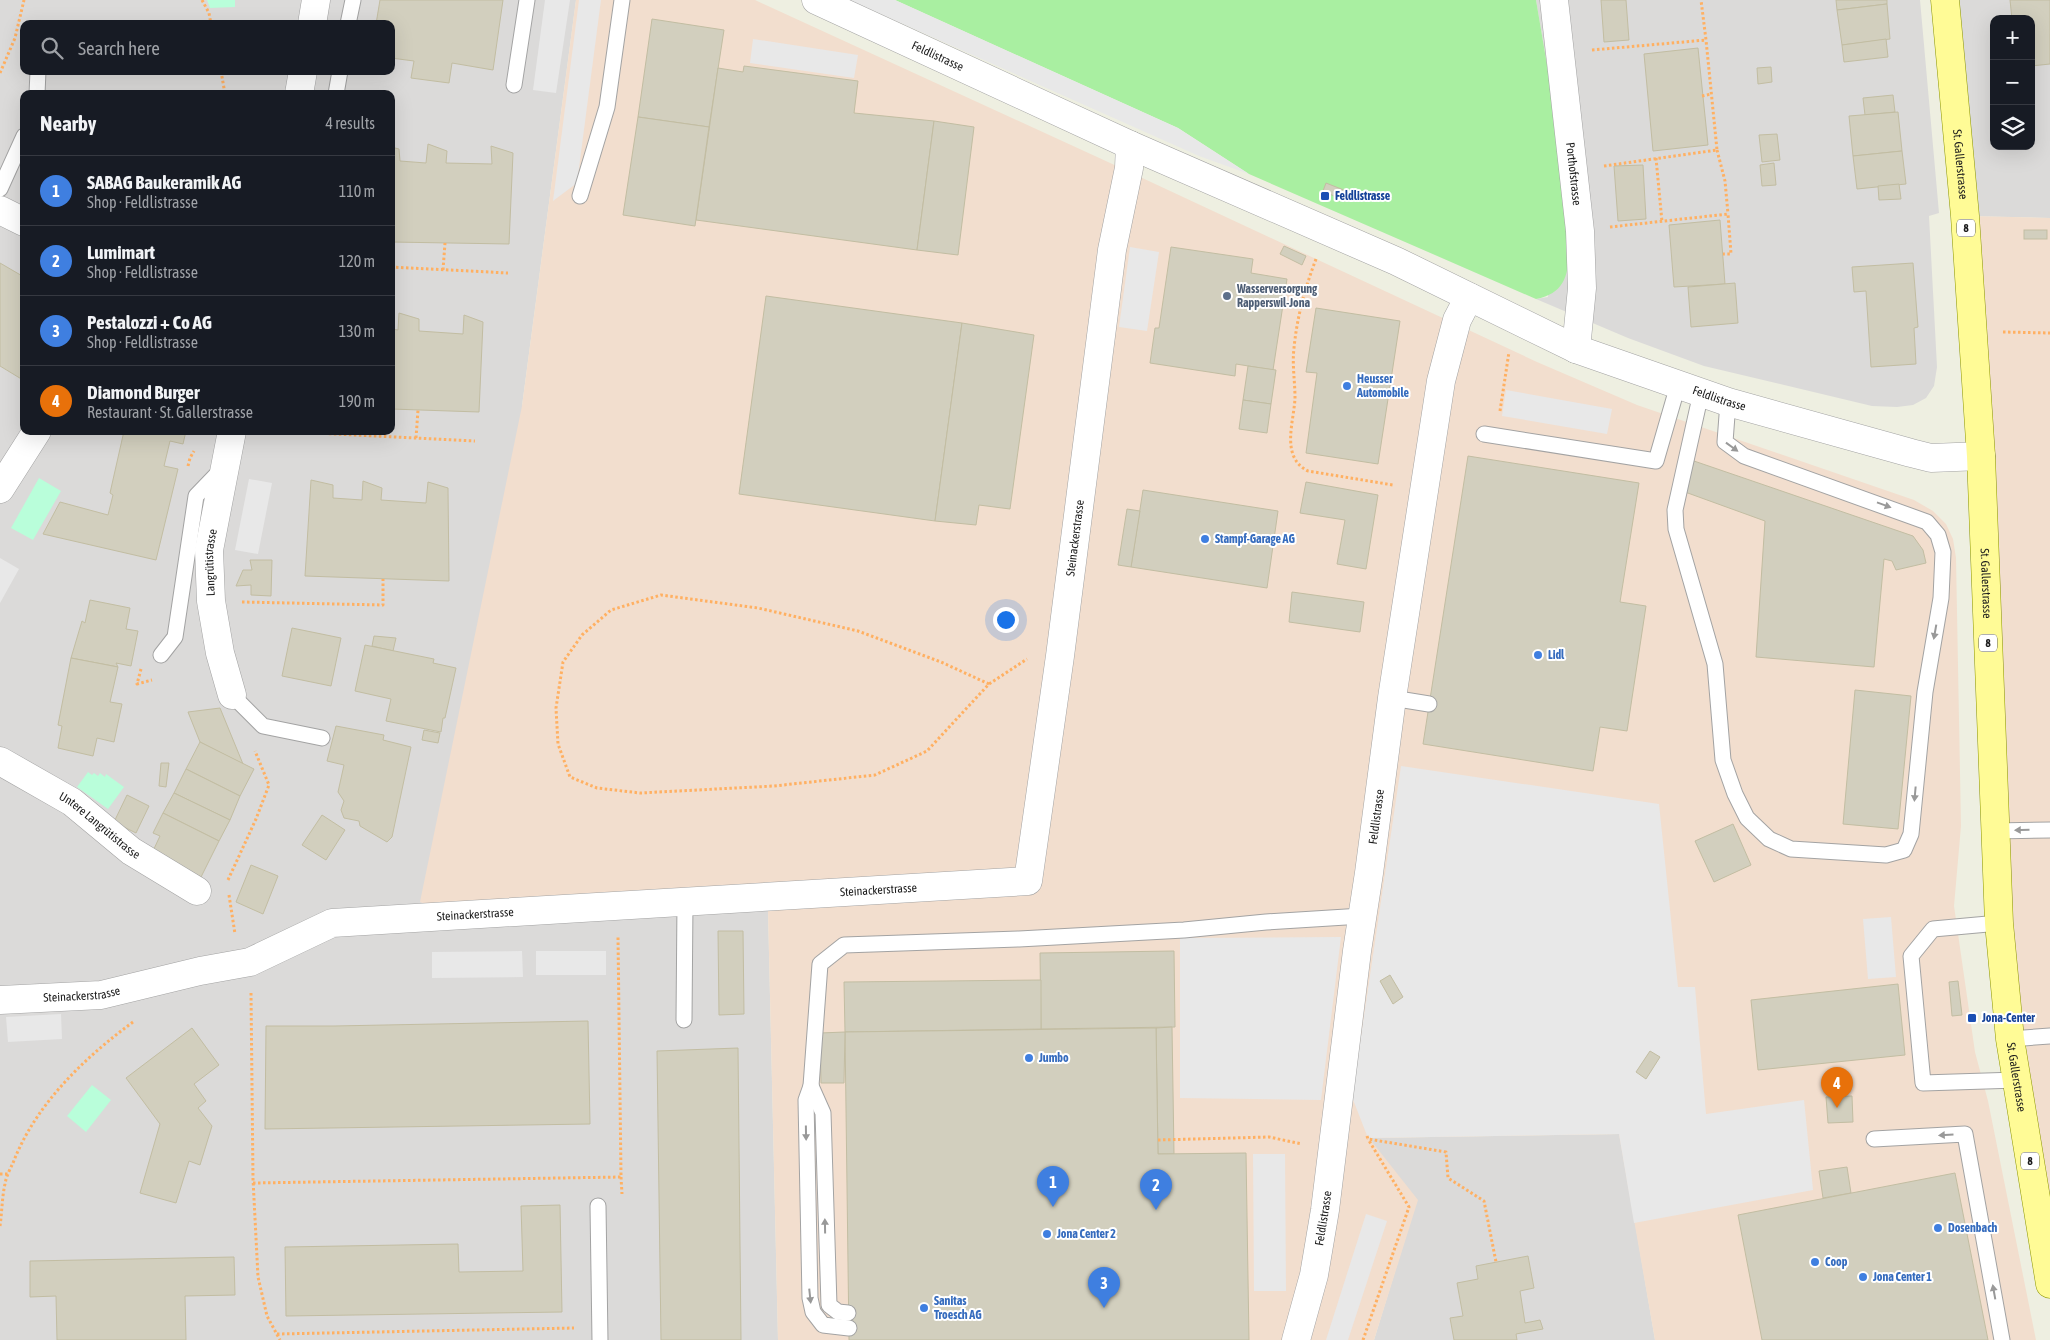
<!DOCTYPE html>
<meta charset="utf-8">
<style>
body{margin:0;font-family:"Asap Condensed",sans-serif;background:#242831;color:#f1f3f6}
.controls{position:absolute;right:15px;top:15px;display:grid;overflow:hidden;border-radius:10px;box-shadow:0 5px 20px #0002}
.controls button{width:45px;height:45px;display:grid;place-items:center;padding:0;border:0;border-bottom:1px solid #363941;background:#171b24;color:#f1f3f6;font:25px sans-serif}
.you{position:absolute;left:1005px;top:619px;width:18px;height:18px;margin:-12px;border:4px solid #fff;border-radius:50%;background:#1a73e8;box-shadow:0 0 0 8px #1a73e833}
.badge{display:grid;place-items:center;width:32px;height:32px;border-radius:50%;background:#c95000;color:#fff;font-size:16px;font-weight:700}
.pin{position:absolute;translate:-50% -41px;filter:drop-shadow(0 1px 2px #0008)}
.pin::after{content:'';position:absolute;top:26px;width:18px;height:15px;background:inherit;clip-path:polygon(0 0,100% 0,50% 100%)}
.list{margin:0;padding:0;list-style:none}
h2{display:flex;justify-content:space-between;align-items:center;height:65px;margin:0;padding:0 20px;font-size:21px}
h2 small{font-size:16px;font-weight:400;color:#9ea1a6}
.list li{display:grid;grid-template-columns:32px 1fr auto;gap:15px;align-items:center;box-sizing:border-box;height:70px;padding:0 20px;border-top:1px solid #363941}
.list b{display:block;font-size:19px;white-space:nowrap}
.list p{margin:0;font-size:16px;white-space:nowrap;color:#9ea1a6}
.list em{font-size:16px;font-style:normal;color:#9ea1a6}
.icon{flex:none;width:28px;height:28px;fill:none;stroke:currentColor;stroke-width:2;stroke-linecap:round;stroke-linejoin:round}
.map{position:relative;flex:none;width:2050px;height:1340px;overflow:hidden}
.search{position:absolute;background:#171b24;box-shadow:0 5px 20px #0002;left:20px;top:20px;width:375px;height:55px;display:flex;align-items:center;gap:12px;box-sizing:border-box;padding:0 18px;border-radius:10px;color:#9ea1a6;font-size:19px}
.panel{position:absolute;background:#171b24;box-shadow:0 5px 20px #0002;left:20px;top:90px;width:375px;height:345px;border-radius:10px}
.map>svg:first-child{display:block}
</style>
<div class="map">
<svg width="2050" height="1340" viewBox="0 0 2050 1340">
<rect width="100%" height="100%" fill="#eeefe1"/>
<g fill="#dbdad9" fill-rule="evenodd">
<path d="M0,0H576L522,406L768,910L778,1340H0ZM24,24H391V71H24ZM24,94H391V431H24Z"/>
<polygon points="1536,0 1920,0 1939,213 1929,216 1937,367 1934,386 1926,398 1913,405 1897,407 1872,406 1704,366 1628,338 1536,299 1548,297 1555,112"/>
<path d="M1945,0H2050V218L1965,216ZM1994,19H2031V146H1994Z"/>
<polygon points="1620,1134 1655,1340 1374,1340 1417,1200 1368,1138"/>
</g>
<g fill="#f2dece">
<polygon points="576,0 755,0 1108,162 1537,362 1637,405 1914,500 1933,511 1946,524 1953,539 1956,558 1961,826 1954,906 1975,1052 1988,1101 2036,1340 1655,1340 1619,1134 1369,1138 1418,1200 1374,1340 778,1340 768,910 487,927 420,902 522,406"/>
<polygon points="1965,216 2050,218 2050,1285 2010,1039"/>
</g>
<path fill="#a9efa1" d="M895,0H1536L1555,112L1569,242C1569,270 1568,293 1536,299L1249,174L1178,128Z"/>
<g fill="#b9feda">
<polygon points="207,0 235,0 235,7 210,8"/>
<polygon points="39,478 61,491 33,540 11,528"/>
<polygon points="88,772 92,775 94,773 98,776 100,773 105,777 106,774 124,787 108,809 77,787"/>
<polygon points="92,1085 111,1100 86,1132 67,1116"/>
</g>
<g fill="#e8e8e8">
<polygon points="545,0 570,0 556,93 533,90"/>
<polygon points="579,0 601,0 577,183 553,201"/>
<polygon points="849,0 895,0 1178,128 1249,174 1199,156"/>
<polygon points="753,39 858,55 854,78 750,63"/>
<polygon points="1130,247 1159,252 1147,331 1119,327"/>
<polygon points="1506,390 1612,409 1607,434 1502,416"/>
<polygon points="249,479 272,483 258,554 235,550"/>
<polygon points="0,558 19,569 0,603"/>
<polygon points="1401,766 1659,804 1678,987 1695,987 1706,1114 1804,1100 1813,1190 1634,1223 1619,1134 1368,1138 1352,1097"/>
<polygon points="1891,917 1896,977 1868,979 1863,919"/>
<polygon points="1341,937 1321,1100 1180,1098 1180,938"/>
<polygon points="522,951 523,977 432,978 432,952"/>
<rect x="536" y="951" width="70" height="24"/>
<polygon points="61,1014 62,1039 8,1042 6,1017"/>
<polygon points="1253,1154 1285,1154 1286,1291 1254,1291"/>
<polygon points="1366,1214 1387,1221 1348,1340 1326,1340"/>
</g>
<g fill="#d2cfbe" stroke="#c2bda2">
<polygon points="380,0 503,0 493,70 452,63 449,83 411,78 414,61 391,58 391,24 376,24"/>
<polygon points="1601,0 1626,0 1629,40 1604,42"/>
<polygon points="1836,0 1887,0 1887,4 1837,10"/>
<polygon points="2010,0 2050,0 2050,64 2031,66 2031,19 2012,19"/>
<polygon points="1887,4 1890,39 1842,45 1837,10"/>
<polygon points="652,19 724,30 709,127 638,117"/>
<polygon points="1886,39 1888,57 1844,62 1842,45"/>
<polygon points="1698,48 1708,145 1653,151 1644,54"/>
<polygon points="744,66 858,81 854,113 934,121 917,250 696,220 718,68 743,72"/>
<polygon points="1771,67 1772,82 1758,84 1757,68"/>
<polygon points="1893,95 1895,112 1865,115 1863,98"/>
<polygon points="1898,112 1902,151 1853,156 1849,116"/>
<polygon points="638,117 709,127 695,226 623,215"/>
<polygon points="934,121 974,127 958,255 917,250"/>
<polygon points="1777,134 1780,160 1762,162 1759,135"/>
<polygon points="428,144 447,151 446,163 492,164 491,146 513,153 509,244 391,242 391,147 399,149 400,161 426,163"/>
<polygon points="1902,151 1906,184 1857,189 1853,156"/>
<polygon points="1774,163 1776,185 1762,186 1760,165"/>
<polygon points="1643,165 1646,219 1618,221 1614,166"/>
<polygon points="1326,183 1349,192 1345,201 1323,191"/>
<polygon points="1899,184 1901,199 1879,200 1878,186"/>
<polygon points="1720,220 1725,284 1674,287 1669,225"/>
<rect x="2024" y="230" width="23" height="9"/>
<polygon points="1284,246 1306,256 1302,265 1280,254"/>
<polygon points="1171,247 1253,259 1251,273 1287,279 1273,370 1236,364 1235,376 1150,363 1155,328 1159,328"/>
<polygon points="0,263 24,277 23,380 0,366"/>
<polygon points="1913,263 1918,327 1914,328 1916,364 1871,367 1866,291 1854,292 1852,267"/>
<polygon points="1735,283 1738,323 1691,327 1688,287"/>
<polygon points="766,296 962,323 935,521 739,494"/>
<polygon points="1316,308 1400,321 1378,464 1306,453 1317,373 1306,372"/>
<polygon points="399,313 419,319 419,331 463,334 464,315 483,322 479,412 391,409 391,329 398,330"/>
<polygon points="962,323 1034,335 1010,509 979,505 976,525 935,521"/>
<polygon points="1248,366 1276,370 1271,404 1243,400"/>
<polygon points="1243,400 1271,404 1267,433 1239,429"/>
<polygon points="124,431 186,431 183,444 170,441 164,466 178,469 156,560 43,534 60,502 108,515 113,495 110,493"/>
<polygon points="1468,456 1639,483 1620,602 1646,606 1627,731 1600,727 1593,771 1423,744"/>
<polygon points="1694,461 1913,536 1923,550 1926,563 1896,570 1892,561 1884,559 1874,667 1756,657 1765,521 1685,492"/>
<polygon points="311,480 333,485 333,498 362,500 363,481 382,488 381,500 426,503 428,482 448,488 449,581 305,576"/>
<polygon points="1306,482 1378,495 1366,569 1337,564 1345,520 1300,513"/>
<polygon points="1143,490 1278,511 1267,588 1131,567"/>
<polygon points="1127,509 1140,511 1131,567 1118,565"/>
<polygon points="250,560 272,560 271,596 251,595 251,585 236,586 243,570 252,570"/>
<polygon points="1292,592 1364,602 1360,632 1289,622"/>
<polygon points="90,600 130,608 126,629 138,631 131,666 116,663 118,667 71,658 82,621 85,623"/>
<polygon points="292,628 341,638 331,686 282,676"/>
<polygon points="374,636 396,638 393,651 372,646"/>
<polygon points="365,645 434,659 433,663 456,668 445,718 443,718 441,732 386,721 391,699 355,691"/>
<polygon points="71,658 118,667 110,702 122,704 114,742 97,738 93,756 58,748 62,726 58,725"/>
<polygon points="1855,690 1911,696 1898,829 1843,824"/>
<polygon points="220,708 243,764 200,742 188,712"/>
<polygon points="336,726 384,735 383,740 411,747 392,837 387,842 360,826 359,821 344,818 341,810 344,801 338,792 344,765 327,761"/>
<polygon points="424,730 440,733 438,743 422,740"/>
<polygon points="200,742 254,769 240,796 186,769"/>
<polygon points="161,763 169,763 166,787 159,786"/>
<polygon points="186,769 240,796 230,820 174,793"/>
<polygon points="174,793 230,820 219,841 163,813"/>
<polygon points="127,795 149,806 136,833 114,822"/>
<polygon points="163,813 219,841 201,877 152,853 160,836 153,833"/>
<polygon points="322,815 345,830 326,860 302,845"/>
<polygon points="1733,824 1751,865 1714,882 1695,841"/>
<polygon points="251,865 278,876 263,914 236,902"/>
<polygon points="718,931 743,931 744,1014 719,1015"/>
<polygon points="1174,951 1175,1027 1041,1029 1040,953"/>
<polygon points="1390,975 1403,997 1393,1004 1380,981"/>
<polygon points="1041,980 1041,1029 845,1032 844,982"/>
<polygon points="1958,981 1962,1015 1952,1016 1949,982"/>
<polygon points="1898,984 1905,1055 1758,1070 1751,1000"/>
<polygon points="588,1021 590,1124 265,1129 266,1026 334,1026"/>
<polygon points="1172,1027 1174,1154 1158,1154 1156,1028"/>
<polygon points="192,1028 219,1065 194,1084 206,1101 198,1108 212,1126 200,1165 189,1161 176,1203 140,1193 160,1124 126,1078"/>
<polygon points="1156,1028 1158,1154 1246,1153 1249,1340 849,1340 845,1032"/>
<polygon points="845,1032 844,1083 821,1083 820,1033"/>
<polygon points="738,1048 741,1340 661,1340 657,1051"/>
<polygon points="1650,1051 1660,1057 1646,1079 1636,1072"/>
<polygon points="1852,1096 1853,1122 1828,1123 1826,1097"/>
<polygon points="1847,1167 1851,1193 1823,1198 1819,1171"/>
<polygon points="1955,1173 1988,1340 1762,1340 1738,1215"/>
<polygon points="560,1205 562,1312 286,1316 285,1247 458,1244 459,1272 523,1271 521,1206"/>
<polygon points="1528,1256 1534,1288 1520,1291 1525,1323 1540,1320 1543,1329 1516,1334 1517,1340 1454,1340 1450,1318 1463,1316 1457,1283 1478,1279 1476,1266"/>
<polygon points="234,1257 235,1295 185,1296 186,1340 57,1340 56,1296 30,1297 30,1261"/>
</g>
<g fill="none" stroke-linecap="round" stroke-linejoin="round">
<defs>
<g id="service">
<polyline points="348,24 353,0"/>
<polyline points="514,85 527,0"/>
<polyline points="37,94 38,71"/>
<polyline points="336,94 340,71"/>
<polyline points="0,189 24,136"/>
<polyline points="580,196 607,107 622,0"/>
<polyline points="1701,393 1675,510 1676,529 1715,664 1723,760 1735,794 1747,818 1769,839 1791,849 1886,855 1904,850 1911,834 1925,692 1941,598 1943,552 1938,535 1927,522 1744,456 1725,442 1728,402"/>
<polyline points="1484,434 1656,461 1678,385"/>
<polyline points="161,655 175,637 196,496 221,470"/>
<polyline points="232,695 263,726 322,738"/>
<polyline points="1392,698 1429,704"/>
<polyline points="1995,831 2050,830"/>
<polyline points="1999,923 1933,929 1911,956 1923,1083 2017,1080"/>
<polyline points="684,1020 685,902"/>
<polyline points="2010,1039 2050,1036"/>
<polyline points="811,1086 823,1113 829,1305 838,1312 848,1313"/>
<polyline points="1874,1139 1965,1134 2002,1340"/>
<polyline points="598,1206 600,1340"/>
<polyline points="849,1328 823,1325 813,1312 810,1298 806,1100 811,1086 820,964 844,945 1019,939 1184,930 1266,922 1362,916"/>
</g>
<g id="minor">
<path id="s1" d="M1554,0L1580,231L1582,288L1576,349"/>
<polyline points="312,24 316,0"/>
<polyline points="299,94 303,71"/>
<polyline points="0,210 24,222"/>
<polyline points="0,489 37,431"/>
<path id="s2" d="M232,695L220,653L211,601L209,550L232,431"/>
<path id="s3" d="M0,761L72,802L131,851L197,891"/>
<path id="s4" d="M0,1000L101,995L200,971L250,962L332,923L1028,881L1060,656L1112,250L1129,168L1130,145"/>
<path id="s5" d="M1296,1340L1314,1275L1325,1210L1357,951L1369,873L1392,698L1441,381L1457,320L1469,297"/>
</g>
<g id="tertiary">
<path id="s6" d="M816,0L1130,145L1396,261L1576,349L1728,402L1911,453L1931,458L1981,456"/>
</g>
<g id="primary">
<path id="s7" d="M1945,0L1965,216L1981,456L1999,923L2010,1039L2050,1284"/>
</g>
</defs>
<use href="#service" stroke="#a3a3a3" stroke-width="17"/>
<use href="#minor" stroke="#a3a3a3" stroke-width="29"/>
<use href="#tertiary" stroke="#a3a3a3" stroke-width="29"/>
<use href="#primary" stroke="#8b9500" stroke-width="29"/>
<g stroke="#ffb062" stroke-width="3" stroke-dasharray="2.5 2.5" stroke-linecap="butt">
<polyline points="202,0 209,13 211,24"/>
<polyline points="1592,50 1706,40 1701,0"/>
<polyline points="221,71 225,94"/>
<polyline points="0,73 15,38 24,0"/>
<polyline points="1702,96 1711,94"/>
<polyline points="1717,150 1725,181 1728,214"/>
<polyline points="1656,158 1662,222"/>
<polyline points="1604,166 1717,150 1706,40"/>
<polyline points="1610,227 1728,214 1731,254 1723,254"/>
<path d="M1316,259C1305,288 1297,317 1294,348C1292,365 1295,381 1295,398C1294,422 1280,457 1308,471L1393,485"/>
<polyline points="391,267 508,273"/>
<polyline points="443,270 445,243"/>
<polyline points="2003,332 2050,333"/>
<polyline points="1500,411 1509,352"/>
<polyline points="274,431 475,441"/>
<polyline points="416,438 418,410"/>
<polyline points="188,466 190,458 194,451"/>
<polyline points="242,602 383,605 383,579"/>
<polyline points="141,669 137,684 152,680"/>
<polyline points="989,684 941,662 858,631 758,608 661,595 611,610 582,635 563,662 556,708 558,744 570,777 597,788 640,793 774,786 875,775 927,751 989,684 1027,659"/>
<polyline points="228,880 256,819 269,785 255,751"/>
<polyline points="229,895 235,934"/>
<polyline points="251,993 253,1179 258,1277 267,1316 280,1340"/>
<polyline points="1367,1136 1368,1139 1446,1152 1448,1178 1484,1201 1496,1262"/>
<polyline points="1158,1140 1269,1137 1302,1144"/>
<polyline points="0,1174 9,1174"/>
<polyline points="621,1177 622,1194"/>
<polyline points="253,1183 621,1177 618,937"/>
<path d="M0,1226C2,1212 2,1197 5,1184C6,1177 10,1169 13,1163C35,1105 84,1058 133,1022"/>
<polyline points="277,1334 574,1328"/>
<polyline points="1363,1340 1409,1207 1368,1139"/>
</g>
<use href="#service" stroke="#fff" stroke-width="15"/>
<use href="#minor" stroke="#fff" stroke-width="28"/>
<use href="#tertiary" stroke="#fff" stroke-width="28"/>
<use href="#primary" stroke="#fffb96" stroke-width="28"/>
</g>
<defs><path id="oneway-solid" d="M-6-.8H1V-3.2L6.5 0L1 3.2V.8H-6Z" transform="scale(1.25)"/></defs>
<g fill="#999">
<use href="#oneway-solid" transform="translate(1732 447) rotate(36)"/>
<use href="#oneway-solid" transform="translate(1884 505) rotate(20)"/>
<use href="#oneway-solid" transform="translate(1935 632) rotate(100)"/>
<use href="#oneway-solid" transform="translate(1915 794) rotate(95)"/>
<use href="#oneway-solid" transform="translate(2022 830) rotate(179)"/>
<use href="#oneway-solid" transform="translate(806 1133) rotate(89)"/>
<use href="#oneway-solid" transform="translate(1946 1135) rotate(177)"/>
<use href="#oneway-solid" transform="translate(825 1226) rotate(-91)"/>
<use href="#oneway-solid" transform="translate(1994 1292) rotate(-100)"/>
<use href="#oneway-solid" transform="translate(810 1296) rotate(84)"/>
</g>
<g fill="#1a4fb4" stroke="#fff" stroke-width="2">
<rect x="1320" y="191" width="10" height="10" rx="2.5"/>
<rect x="1967" y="1013" width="10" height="10" rx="2.5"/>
</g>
<circle fill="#5c6f8a" stroke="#fff" stroke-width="2" cx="1227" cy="296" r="5"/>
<g fill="#3f7fe0" stroke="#fff" stroke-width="2">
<circle cx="1347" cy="386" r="5"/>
<circle cx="1205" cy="539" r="5"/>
<circle cx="1538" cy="655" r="5"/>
<circle cx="1029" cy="1058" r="5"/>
<circle cx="1938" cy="1228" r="5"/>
<circle cx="1047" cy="1234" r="5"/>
<circle cx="1815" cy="1262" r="5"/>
<circle cx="1863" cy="1277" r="5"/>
<circle cx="924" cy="1308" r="5"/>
</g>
<g text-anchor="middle" stroke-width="4" stroke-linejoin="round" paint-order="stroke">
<g fill="#fff" stroke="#606060" stroke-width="1">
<rect x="1957" y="219.5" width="18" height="17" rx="4"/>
<rect x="1979" y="634.5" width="18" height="17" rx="4"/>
<rect x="2021" y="1152.5" width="18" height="17" rx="4"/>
</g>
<g font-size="11" font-weight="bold" fill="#1c1c1c">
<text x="1966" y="232">8</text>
<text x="1988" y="647">8</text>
<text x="2030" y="1165">8</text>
</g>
<g font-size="12" fill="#1c1c1c" stroke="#fff">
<text dy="4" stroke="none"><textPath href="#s6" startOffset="134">Feldlistrasse</textPath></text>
<text dy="4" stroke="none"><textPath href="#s7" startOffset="165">St. Gallerstrasse</textPath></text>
<text dy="4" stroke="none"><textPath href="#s1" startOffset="175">Porthofstrasse</textPath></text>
<text dy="4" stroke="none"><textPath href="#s6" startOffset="988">Feldlistrasse</textPath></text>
<text dy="4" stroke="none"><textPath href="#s4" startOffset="1388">Steinackerstrasse</textPath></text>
<text dy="4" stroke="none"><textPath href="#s2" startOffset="135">Langrütistrasse</textPath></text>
<text dy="4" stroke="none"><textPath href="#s7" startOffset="585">St. Gallerstrasse</textPath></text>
<text dy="4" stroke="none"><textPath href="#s5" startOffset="530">Feldlistrasse</textPath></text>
<text dy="4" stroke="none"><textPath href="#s3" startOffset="119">Untere Langrütistrasse</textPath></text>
<text dy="4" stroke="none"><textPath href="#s4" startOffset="892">Steinackerstrasse</textPath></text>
<text dy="4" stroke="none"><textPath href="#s4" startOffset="488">Steinackerstrasse</textPath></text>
<text dy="4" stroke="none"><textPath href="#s4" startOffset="82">Steinackerstrasse</textPath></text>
<text dy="4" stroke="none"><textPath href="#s7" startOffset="1080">St. Gallerstrasse</textPath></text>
<text dy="4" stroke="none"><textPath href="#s5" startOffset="125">Feldlistrasse</textPath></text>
</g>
<g font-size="12" font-weight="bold" fill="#164399" stroke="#fff" text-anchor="start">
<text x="1335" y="200">Feldlistrasse</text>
<text x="1982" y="1022">Jona-Center</text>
</g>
<g font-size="12" font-weight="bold" fill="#4e5e75" stroke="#fff" text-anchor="start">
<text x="1237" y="293">Wasserversorgung<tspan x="1237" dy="14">Rapperswil-Jona</tspan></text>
</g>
<g font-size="12" font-weight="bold" fill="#366cbe" stroke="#fff" text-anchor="start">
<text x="1357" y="383">Heusser<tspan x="1357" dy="14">Automobile</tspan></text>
<text x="1215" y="543">Stampf-Garage AG</text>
<text x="1548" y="659">Lidl</text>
<text x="1039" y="1062">Jumbo</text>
<text x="1948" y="1232">Dosenbach</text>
<text x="1057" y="1238">Jona Center 2</text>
<text x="1825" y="1266">Coop</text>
<text x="1873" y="1281">Jona Center 1</text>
<text x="934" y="1305">Sanitas<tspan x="934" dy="14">Troesch AG</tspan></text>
</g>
</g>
</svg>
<div class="controls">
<button>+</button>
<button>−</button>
<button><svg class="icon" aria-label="layers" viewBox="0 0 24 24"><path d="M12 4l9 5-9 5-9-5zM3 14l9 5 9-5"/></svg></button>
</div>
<div class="you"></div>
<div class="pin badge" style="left:1053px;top:1207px;background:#3f7fe0">1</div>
<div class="pin badge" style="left:1156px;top:1210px;background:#3f7fe0">2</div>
<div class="pin badge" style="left:1104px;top:1308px;background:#3f7fe0">3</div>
<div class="pin badge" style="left:1837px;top:1108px;background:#e8710a">4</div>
<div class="search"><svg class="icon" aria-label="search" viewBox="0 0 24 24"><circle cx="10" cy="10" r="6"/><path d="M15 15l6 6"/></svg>Search here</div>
<section class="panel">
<h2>Nearby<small>4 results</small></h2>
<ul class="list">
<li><span class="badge" style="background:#3f7fe0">1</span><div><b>SABAG Baukeramik AG</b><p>Shop · Feldlistrasse</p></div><em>110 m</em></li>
<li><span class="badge" style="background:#3f7fe0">2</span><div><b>Lumimart</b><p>Shop · Feldlistrasse</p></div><em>120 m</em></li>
<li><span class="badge" style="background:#3f7fe0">3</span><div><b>Pestalozzi + Co AG</b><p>Shop · Feldlistrasse</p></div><em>130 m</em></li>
<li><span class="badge" style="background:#e8710a">4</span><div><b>Diamond Burger</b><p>Restaurant · St. Gallerstrasse</p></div><em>190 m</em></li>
</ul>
</section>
</div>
